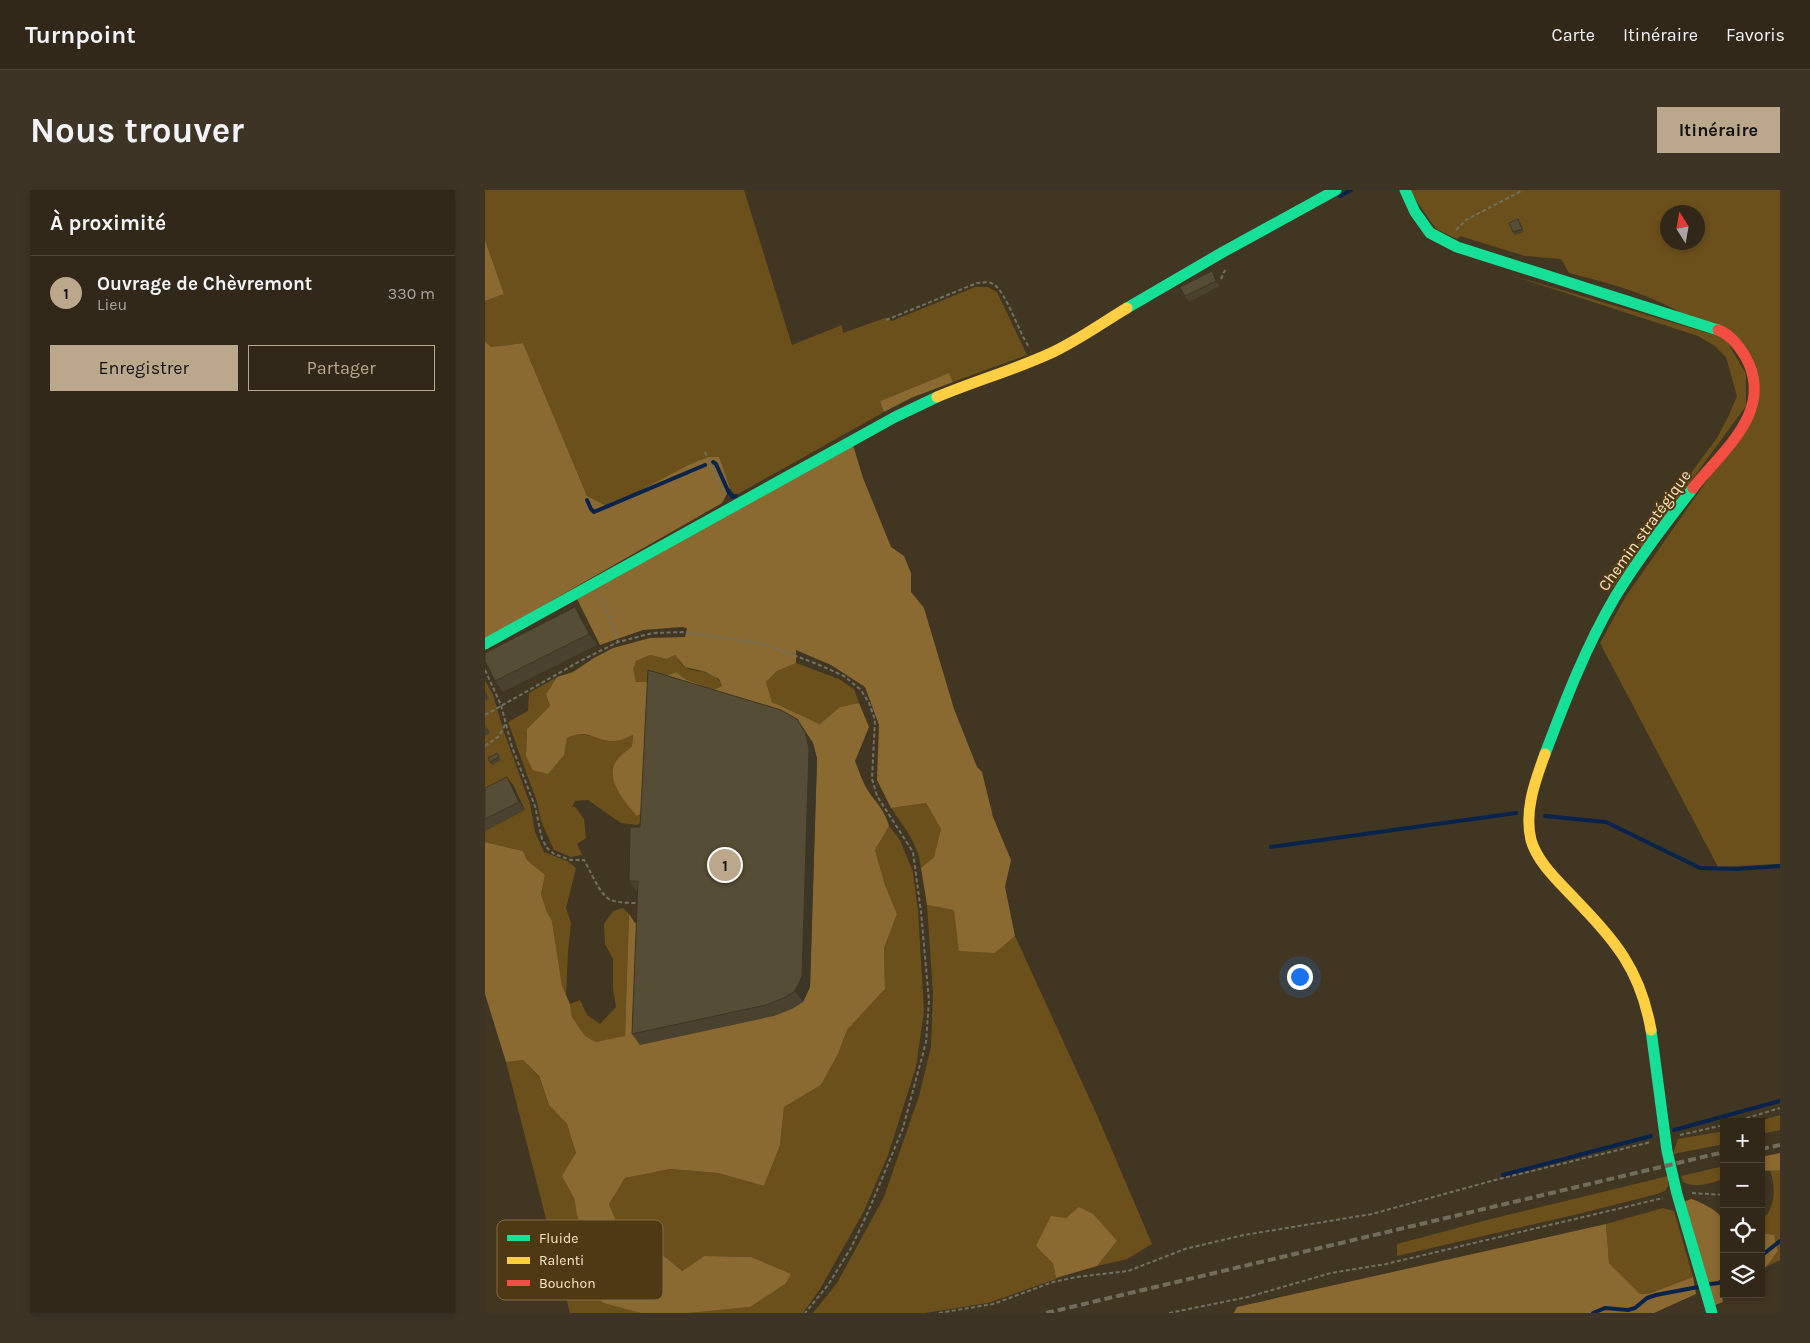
<!DOCTYPE html>
<html lang="fr">
<meta charset="utf-8">
<style>
body{margin:0;font-family:Karla,sans-serif;background:#3d3426;color:#f1f3f6}
.controls{position:absolute;right:15px;bottom:15px;display:grid;overflow:hidden;border-radius:0px;box-shadow:0 2px 8px #0003}
.controls button{width:45px;height:45px;display:grid;place-items:center;padding:0;border:0;border-bottom:1px solid #4c4438;background:#312819;color:#f1f3f6;font:25px sans-serif}
.compass{position:absolute;left:1175px;top:15px;width:45px;height:45px;border-radius:50%;background:#312819;box-shadow:0 2px 8px #0003;rotate:349deg}
.you{position:absolute;left:814px;top:786px;width:18px;height:18px;margin:-12px;border:4px solid #fff;border-radius:50%;background:#1a73e8;box-shadow:0 0 0 8px #1a73e833}
.badge{display:grid;place-items:center;width:32px;height:32px;border-radius:50%;background:#bba88c;color:#111;font-size:16px;font-weight:700}
.pin{position:absolute;translate:-50% -50%;border:2px solid #fff;box-shadow:0 1px 5px #0006}
.list{margin:0;padding:0;list-style:none}
h2{display:flex;justify-content:space-between;align-items:center;height:65px;margin:0;padding:0 20px;font-size:21px}
h2 small{font-size:16px;font-weight:400;color:#a8a6a2}
.list li{display:grid;grid-template-columns:32px 1fr auto;gap:15px;align-items:center;box-sizing:border-box;height:75px;padding:0 20px;border-top:1px solid #4c4438}
.list b{display:block;font-size:19px;white-space:nowrap}
.list p{margin:0;font-size:16px;white-space:nowrap;color:#a8a6a2}
.list em{font-size:16px;font-style:normal;color:#a8a6a2}
.actions{display:flex;gap:10px;padding:15px 20px}
.actions a{flex:1;padding:11px 0;border:1px solid #bba88c;border-radius:0px;text-align:center;font-size:18px;color:#bba88c}
.actions .main{background:#bba88c;color:#111}
.icon{flex:none;width:28px;height:28px;fill:none;stroke:currentColor;stroke-width:2;stroke-linecap:round;stroke-linejoin:round}
.map{position:relative;flex:none;width:1295px;height:1123px;overflow:hidden;border-radius:0px}
header{display:flex;align-items:center;gap:30px;box-sizing:border-box;height:70px;padding:0 25px;background:#312819;border-bottom:1px solid #4c4438}
header strong{font-size:24px}
nav{display:flex;gap:28px;margin-inline-start:auto;font-size:18px}
.intro{display:flex;align-items:center;justify-content:space-between;box-sizing:border-box;height:120px;padding:0 30px}
h1{margin:0;font-size:35px}
.button{padding:12px 22px;border-radius:0px;background:#bba88c;color:#111;font-size:18px;font-weight:700}
main{display:flex;gap:30px;padding:0 30px}
aside{flex:1;background:#312819;border-radius:0px;box-shadow:0 2px 8px #0003}
.map>svg:first-child{display:block}
</style>
<header>
<strong>Turnpoint</strong>
<nav><a>Carte</a><a>Itinéraire</a><a>Favoris</a></nav>
</header>
<div class="intro"><h1>Nous trouver</h1><a class="button">Itinéraire</a></div>
<main>
<aside>
<h2>À proximité<small></small></h2>
<ul class="list">
<li><span class="badge">1</span><div><b>Ouvrage de Chèvremont</b><p>Lieu</p></div><em>330 m</em></li>
</ul>
<div class="actions"><a class="main">Enregistrer</a><a>Partager</a></div>
</aside>
<div class="map">
<svg width="1295" height="1123" viewBox="0 0 1295 1123">
<rect width="100%" height="100%" fill="#413621"/>
<g fill="#6c501c" fill-rule="evenodd">
<path d="M0,0H259L307,155L357,135L358,143L400,128L407,131L490,97H502L512,102L542,165L468,192L464,183L395,211L399,222L251,305C243,300 238,277 234,268L203,275L124,317L102,306L38,153L6,157L0,151V111L19,104L0,50Z"/>
<path d="M924,0H1295V674L1233,677L1115,453L1141,406L1272,219L1267,167C1234,146 1201,122 1165,108C1139,97 1111,90 1084,83L1076,69L1040,66L975,46L972,49L951,39ZM1182,22H1212V52H1182Z"/>
<polygon points="1025,85 1240,148 1261,184 1261,216 1122,405 1151,357 1232,248 1244,225 1252,206 1241,167 1230,156 1213,146"/>
<path d="M165,465L182,469L190,465C193,468 196,475 200,477C214,485 229,477 237,496L229,500L200,489L191,482L167,492H150L147,479L151,471Z"/>
<polygon points="311,473 354,489 369,499 374,513 355,517 335,534 287,512 281,492 292,481"/>
<polygon points="72,487 61,504 65,516 42,539 41,565 79,565 82,548 90,543 107,546 148,544 147,556 131,572 145,618 153,626 163,620 161,629 152,635 136,633 103,610 90,611 87,617 90,617 99,629 101,648 92,654 97,665 86,667 69,660 56,631 52,612 23,532 43,521 44,503"/>
<polygon points="0,490 8,505 19,542 45,614 50,642 59,662 82,671 91,678 81,718 86,733 83,762 81,805 77,796 67,731 62,722 56,704 60,685 42,670 38,661 0,652"/>
<path d="M441,613L456,639L449,667L436,678C434,655 419,637 406,618Z"/>
<polygon points="404,636 415,650 428,682 433,721 439,821 431,877 403,965 379,1021 335,1099 318,1123 203,1123 265,1117 266,1067 219,1066 197,1081 179,1066 143,1060 124,1014 140,988 185,979 233,983 279,996 295,955 299,917 336,895 353,864 362,840 400,799 399,758 412,724 400,695 390,660"/>
<polygon points="442,715 469,720 510,763 530,746 612,925 667,1054 642,1069 612,1076 632,1051 594,1018 581,1029 568,1073 571,1089 503,1113 440,1123 328,1123 352,1093 399,1007 434,906 446,857 448,803"/>
<polygon points="138,718 144,724 140,847 111,852 100,846 87,827 85,814 95,810 102,825 115,834 131,817 128,798 128,769 120,754 119,734 128,721"/>
<polygon points="38,870 54,887 64,915 82,934 91,963 89,1007 97,1052 118,1113 156,1123 85,1123 21,872"/>
<polygon points="1295,925 1295,940 1276,944 1276,932 1271,932"/>
<polygon points="1239,941 1239,954 1188,964 1193,949"/>
<path d="M1239,976V989C1225,993 1212,999 1198,992L1196,986Z"/>
<path d="M1285,980H1295V1070L1281,1077L1293,1061L1289,1045L1276,1043V1027L1282,1025C1291,1010 1290,997 1285,980Z"/>
<polygon points="1183,986 1183,996 1180,1001 1172,1004 1093,1024 912,1066 912,1054 1002,1030"/>
<polygon points="1178,1018 1189,1021 1208,1087 1163,1104 1155,1104 1124,1073 1121,1034"/>
</g>
<g fill="#8b6a31" fill-rule="evenodd">
<polygon points="0,50 19,104 0,111"/>
<polygon points="0,151 6,157 38,153 102,306 124,317 203,275 224,267 234,267 245,298 237,313 0,449"/>
<polygon points="464,183 468,192 426,208 399,222 395,211"/>
<path d="M368,255L378,288L406,357L419,366L426,383V402L439,418L469,519L492,577L497,582L508,627L526,670L520,697L530,746L510,763L474,761L469,720L442,715L436,678L449,667L456,639L441,613L406,618L392,590L394,535L380,497L346,475L311,460V473L292,481L281,492L287,512L335,534L355,517L374,513L384,537L370,571C374,581 377,591 383,601C392,614 399,619 404,636L390,660L400,695L412,724L399,758L400,799L362,840L353,864L336,895L299,917L295,955L279,996L233,983L185,979L140,988L124,1014L143,1060L179,1066L197,1081L219,1066L266,1067L306,1084L300,1094L265,1117L203,1123H156L118,1113L86,1071L97,1052L89,1008L77,986L91,963L82,934L64,915L54,886L38,870L21,872L0,804V652L38,661L42,670L60,685L56,704L62,722L67,731L77,796L85,814L87,827L100,846L111,852L140,846L144,724L150,733L156,728L163,620L152,626C141,614 121,591 130,573C133,567 142,561 147,556L148,545C142,547 135,551 129,551C113,552 100,537 82,548L79,565L63,584L48,580L41,566L42,539L65,516L61,504L72,487L88,482L109,468L128,458L165,448L200,447L202,438L197,437L158,440L115,455L92,409ZM165,465L182,469L190,465L200,477L221,482L234,489L237,496L229,500L200,489L191,482L167,492H151L148,479L151,471Z"/>
<polygon points="1295,963 1295,980 1276,981 1276,967"/>
<path d="M1206,1009C1214,1011 1232,1020 1236,1027C1243,1040 1239,1082 1239,1099L1237,1106L1238,1112L1228,1116L1198,1012Z"/>
<polygon points="594,1017 608,1024 632,1051 612,1076 571,1088 568,1073 551,1056 566,1026 581,1028"/>
<polygon points="1121,1034 1124,1073 1155,1104 1163,1104 1208,1087 1211,1104 1169,1123 749,1123 752,1117"/>
<polygon points="1276,1043 1289,1045 1293,1061 1281,1077 1276,1078"/>
</g>
<g fill="none" stroke-linecap="round" stroke-linejoin="round">
<g stroke="#09244c" stroke-width="4">
<polyline points="855,6 866,0"/>
<polyline points="228,272 231,274 244,303 248,307 251,306"/>
<polyline points="102,310 106,319 109,322 220,275"/>
<polyline points="1060,626 1121,632 1215,678 1252,679 1295,676"/>
<polyline points="786,657 1031,623"/>
<polyline points="1189,940 1295,911"/>
<polyline points="1018,985 1166,946"/>
<polyline points="1276,1066 1295,1051"/>
<polyline points="1225,1094 1234,1093 1239,1089"/>
<polyline points="1108,1123 1120,1118 1143,1120 1150,1118 1162,1108 1171,1105 1213,1097"/>
</g>
<g stroke="#707162" stroke-width="2" stroke-dasharray="4 2.5" stroke-linecap="butt">
<polyline points="971,40 981,30 1038,0"/>
<polyline points="736,89 740,80"/>
<path d="M401,130L492,93C497,93 503,91 508,94C521,101 534,143 544,157"/>
<polyline points="220,262 240,305"/>
<polyline points="117,407 133,452"/>
<path d="M0,480L16,515L27,557L50,616L57,649L62,658L69,664L86,670H99C105,680 116,707 126,710C134,713 145,713 154,713"/>
<polyline points="0,525 97,470 133,452 168,443 200,442 279,454 332,474 359,486 376,500 384,513 390,530 387,589 392,606 428,662 436,722 444,811 441,852 418,938 383,1022 366,1058 343,1095 320,1123"/>
<polyline points="0,556 14,546 21,533"/>
<polyline points="1249,932 1295,918"/>
<polyline points="1195,945 1239,935"/>
<polyline points="1207,1003 1239,1005"/>
<polyline points="454,1123 508,1114 568,1092 592,1087 643,1081 700,1059 759,1045 887,1024 1010,990 1166,952"/>
<polyline points="684,1123 763,1107 846,1083 901,1074 1178,1008"/>
</g>
<g stroke="#16e098" stroke-width="11">
<polyline points="920,0 930,22 945,43 972,57 1233,140"/>
<polyline points="642,118 738,62 851,0"/>
<polyline points="0,454 410,227 452,207"/>
<path d="M1060,564C1080,511 1101,456 1130,407C1153,369 1181,333 1208,298"/>
<polyline points="1166,840 1182,961 1192,1004 1227,1123"/>
</g>
<g stroke="#ffcf43" stroke-width="11">
<path d="M452,207C490,191 529,180 566,163C592,151 617,133 642,118"/>
<path d="M1060,564C1050,591 1039,621 1046,650C1052,672 1074,692 1089,708C1130,751 1155,778 1166,840"/>
</g>
<path stroke="#f24e42" stroke-width="11" d="M1208,298C1238,260 1291,220 1260,166C1254,156 1245,144 1233,140"/>
<g stroke="#706d5c" stroke-width="4" stroke-dasharray="8 4" stroke-linecap="butt">
<polyline points="1276,959 1295,955"/>
<polyline points="561,1123 1239,962"/>
</g>
</g>
<g fill="#4a422e">
<polygon points="1033,29 1035,32 1039,42 1030,45 1028,42"/>
<polygon points="731,87 735,96 704,112 700,106"/>
<polygon points="98,429 112,455 18,502 10,491"/>
<polygon points="0,500 4,509 0,511"/>
<polygon points="312,529 328,553 332,569 325,797 318,812 307,819 289,826 155,855 147,844 153,702 152,702 144,691 155,637"/>
<polygon points="0,534 5,543 0,546"/>
<polygon points="14,566 16,570 7,575 5,572"/>
<polygon points="28,595 40,620 0,641 0,598"/>
</g>
<g fill="#3c3626">
<polygon points="727,81 731,87 735,96 731,91"/>
<polygon points="90,417 98,429 112,455 104,444"/>
<polygon points="312,529 328,553 332,569 325,797 318,812 310,801"/>
<polygon points="22,587 28,595 40,620 34,612"/>
</g>
<g fill="#564d36" stroke="#3c3626">
<polygon points="1033,29 1037,39 1028,42 1024,33"/>
<polygon points="727,81 731,91 700,106 695,97"/>
<polygon points="90,417 104,444 10,491 0,471 0,463"/>
<polygon points="163,480 296,520 312,529 320,542 324,558 317,786 310,801 299,808 281,815 147,844 153,691 144,691 145,637 155,637"/>
<polygon points="12,563 14,567 5,572 3,568"/>
<polygon points="22,587 34,612 0,629 0,598"/>
</g>
<g text-anchor="middle" stroke-width="4" stroke-linejoin="round" paint-order="stroke">
<g font-size="16" fill="#fce6c5" stroke="#4e3914">
<text transform="translate(1159 340) rotate(-54)" y="6">Chemin stratégique</text>
</g>
</g>
<rect x="12" y="1030" width="166" height="80" rx="8" fill="#4e3914" stroke="#826d49" stroke-width="1"/>
<rect x="22" y="1045" width="23" height="6" fill="#16e098"/>
<rect x="22" y="1067" width="23" height="7" fill="#ffcf43"/>
<rect x="22" y="1090" width="23" height="6" fill="#f24e42"/>
<g font-size="14" fill="#fce6c5">
<text x="54" y="1053">Fluide</text>
<text x="54" y="1075">Ralenti</text>
<text x="54" y="1098">Bouchon</text>
</g>
</svg>
<div class="controls">
<button>+</button>
<button>−</button>
<button><svg class="icon" aria-label="locate" viewBox="0 0 24 24"><circle cx="12" cy="12" r="6"/><path d="M12 2v4M12 18v4M2 12h4M18 12h4"/></svg></button>
<button><svg class="icon" aria-label="layers" viewBox="0 0 24 24"><path d="M12 4l9 5-9 5-9-5zM3 14l9 5 9-5"/></svg></button>
</div>
<svg class="compass" viewBox="-18 -18 36 36"><path d="M0-13l5 13h-10z" fill="#e53935"/><path d="M0 13l5-13h-10z" fill="#a8a6a2"/></svg>
<div class="you"></div>
<div class="pin badge" style="left:240px;top:675px">1</div>
</div>
</main>
